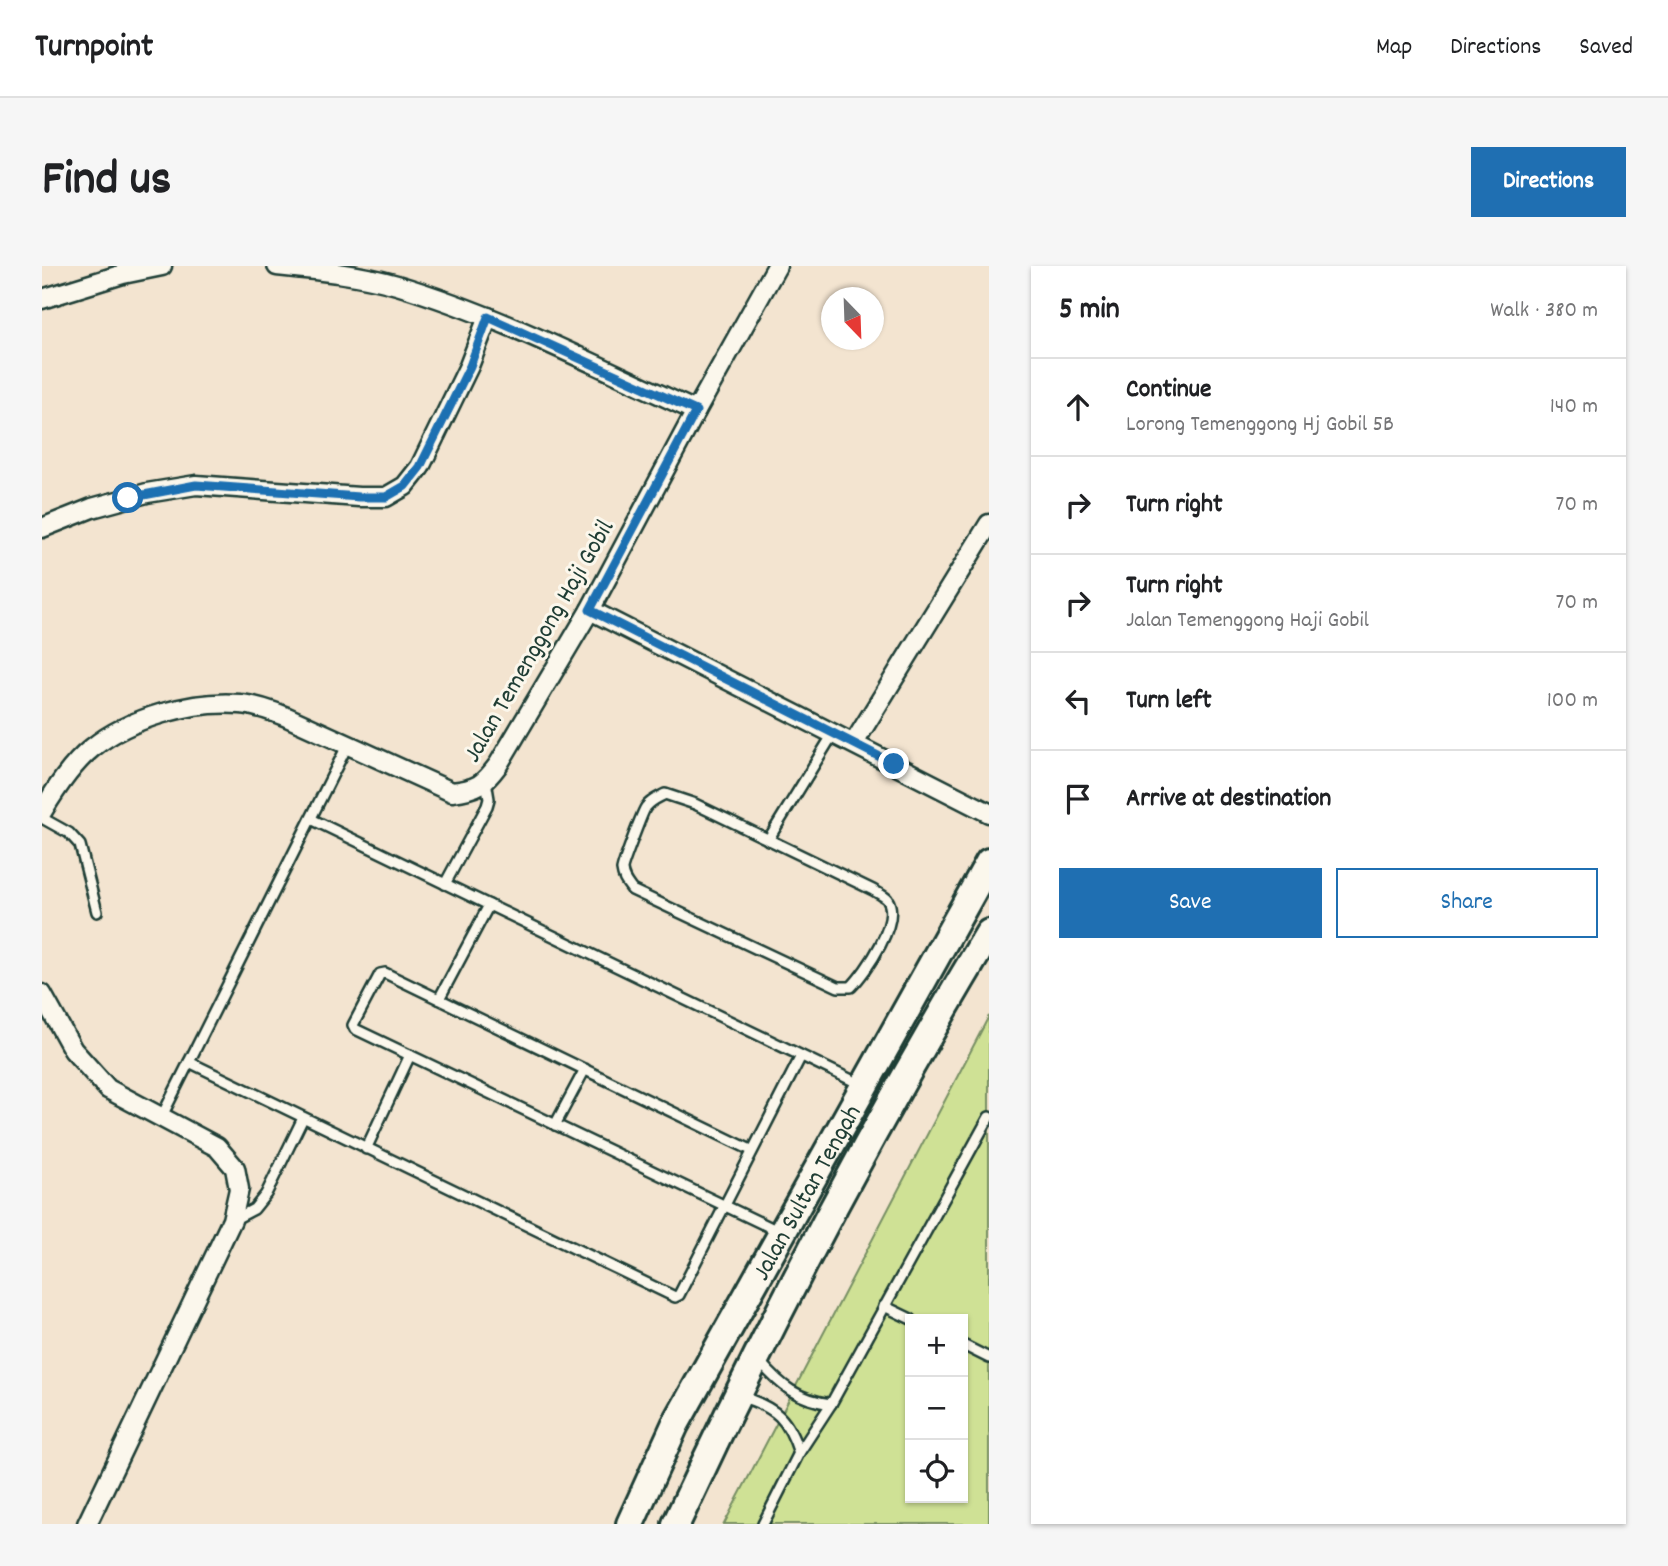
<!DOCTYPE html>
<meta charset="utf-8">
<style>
body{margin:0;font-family:Dekko,sans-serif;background:#f6f6f6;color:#202124}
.controls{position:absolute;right:21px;bottom:21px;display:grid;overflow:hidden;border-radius:0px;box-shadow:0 2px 5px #0004}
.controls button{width:63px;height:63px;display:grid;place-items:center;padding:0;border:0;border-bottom:2px solid #e0e0e0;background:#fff;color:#202124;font:35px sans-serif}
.compass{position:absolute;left:779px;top:21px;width:63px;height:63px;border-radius:50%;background:#fff;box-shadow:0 2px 5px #0004;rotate:157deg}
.stop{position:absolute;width:21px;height:21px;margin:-16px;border:5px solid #1f6fb2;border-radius:50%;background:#fff}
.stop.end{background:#1f6fb2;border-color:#fff;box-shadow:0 2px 7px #0008}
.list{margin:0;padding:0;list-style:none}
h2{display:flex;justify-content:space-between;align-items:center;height:91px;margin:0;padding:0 28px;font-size:30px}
h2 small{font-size:23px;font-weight:400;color:#757577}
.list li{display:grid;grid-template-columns:46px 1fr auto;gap:21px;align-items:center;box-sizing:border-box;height:98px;padding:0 28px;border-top:2px solid #e0e0e0}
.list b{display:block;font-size:26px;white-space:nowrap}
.list p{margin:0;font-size:23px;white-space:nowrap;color:#757577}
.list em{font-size:23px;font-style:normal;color:#757577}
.actions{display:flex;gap:14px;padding:21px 28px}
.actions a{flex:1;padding:16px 0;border:2px solid #1f6fb2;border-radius:0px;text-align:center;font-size:24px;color:#1f6fb2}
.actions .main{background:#1f6fb2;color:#fff}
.icon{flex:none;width:38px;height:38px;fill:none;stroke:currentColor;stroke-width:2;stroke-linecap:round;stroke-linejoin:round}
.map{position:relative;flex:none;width:947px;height:1258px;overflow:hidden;border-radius:0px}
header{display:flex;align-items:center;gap:42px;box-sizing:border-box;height:98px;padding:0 35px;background:#fff;border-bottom:2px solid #e0e0e0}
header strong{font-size:33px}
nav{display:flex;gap:38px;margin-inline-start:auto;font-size:24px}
.intro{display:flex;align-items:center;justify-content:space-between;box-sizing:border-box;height:168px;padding:0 42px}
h1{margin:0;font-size:49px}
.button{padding:18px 32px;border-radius:0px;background:#1f6fb2;color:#fff;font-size:24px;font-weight:700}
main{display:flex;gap:42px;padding:0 42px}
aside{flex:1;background:#fff;border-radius:0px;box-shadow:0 2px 5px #0004}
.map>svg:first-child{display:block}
</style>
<header>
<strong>Turnpoint</strong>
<nav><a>Map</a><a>Directions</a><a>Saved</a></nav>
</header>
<div class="intro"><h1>Find us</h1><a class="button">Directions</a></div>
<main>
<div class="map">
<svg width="947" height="1258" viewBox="0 0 947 1258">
<rect width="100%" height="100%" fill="#f3e4d0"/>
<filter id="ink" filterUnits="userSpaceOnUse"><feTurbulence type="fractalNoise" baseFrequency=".0143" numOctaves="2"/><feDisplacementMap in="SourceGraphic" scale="14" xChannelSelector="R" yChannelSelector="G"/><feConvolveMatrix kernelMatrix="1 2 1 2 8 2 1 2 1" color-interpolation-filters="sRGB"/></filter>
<g filter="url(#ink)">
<path fill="#cfe195" stroke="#778f64" stroke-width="2" fill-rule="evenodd" d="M947,750V1258H682ZM868,1053H921V1232H868Z"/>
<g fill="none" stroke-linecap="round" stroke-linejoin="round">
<defs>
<g id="service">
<path d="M623,528L653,538L831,624C834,626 842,630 845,633C860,654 824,706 809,721H796L590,624C585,617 581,613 580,604C580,600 601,544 604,541C609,534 616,532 623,528Z"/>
<polyline points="0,552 27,567 38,579 55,646"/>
<polyline points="269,553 820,819"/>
<polyline points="726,574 791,468"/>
<polyline points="403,618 445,540 447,533 444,515"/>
<polyline points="397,733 447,639"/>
<polyline points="147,796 633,1031 637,1029 759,790"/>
<polyline points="120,850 306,478"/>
<polyline points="513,859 543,803"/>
<polyline points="324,883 368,789"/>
<polyline points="709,884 343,707 338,708 311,759 313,763 738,966"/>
<polyline points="191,954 212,943 224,928 261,852"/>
<polyline points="842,1040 869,1053"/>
<polyline points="921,1079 947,1092"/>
<path d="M718,1096C740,1121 755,1133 789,1138"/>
<path d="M700,1131C735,1142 746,1153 757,1187"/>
<polyline points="721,1258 757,1187 789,1138 947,851"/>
</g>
<g id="minor">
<path d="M235,0C274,4 316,8 355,19C459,50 556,101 654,145"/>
<polyline points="0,33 81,8 120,0"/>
<polyline points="0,262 50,242 105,227 154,219 317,231 344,231 363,220 378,201 427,100 446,51"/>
<polyline points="548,344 947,547"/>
<polyline points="812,477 947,258"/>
<path d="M0,546C13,524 29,499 50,482C87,452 151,434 198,438C214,439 230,445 245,451L410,526C435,523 441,519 456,499L548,344L654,145L735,0"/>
<polyline points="0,728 31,784 66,823 175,881 193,902 197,923 190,954 45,1258"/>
</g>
<g id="secondary">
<path id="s1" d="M588,1258L633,1159L947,596"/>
<path d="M634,1258C728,1056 832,858 947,667"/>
</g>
</defs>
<use href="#service" stroke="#1f3d34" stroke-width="14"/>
<use href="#minor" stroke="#1f3d34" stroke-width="23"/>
<use href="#secondary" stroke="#1f3d34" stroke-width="32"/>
<use href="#service" stroke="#fbf7ec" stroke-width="9"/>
<use href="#minor" stroke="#fbf7ec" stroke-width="18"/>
<use href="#secondary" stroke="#fbf7ec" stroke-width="26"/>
</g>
</g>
<g fill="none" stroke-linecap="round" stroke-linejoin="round" filter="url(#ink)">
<polyline stroke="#1f6fb2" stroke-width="9" points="86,232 154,219 317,231 344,231 363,220 378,201 428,100 446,51 654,145 548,344 852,498"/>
</g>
<g text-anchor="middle" stroke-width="6" stroke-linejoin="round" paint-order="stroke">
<g font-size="26" fill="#1f3d34" stroke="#fbf7ec">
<text transform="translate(495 374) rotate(-60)" y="9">Jalan Temenggong Haji Gobil</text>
<text dy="9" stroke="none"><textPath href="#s1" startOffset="376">Jalan Sultan Tengah</textPath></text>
</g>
</g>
</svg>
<div class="controls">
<button>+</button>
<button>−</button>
<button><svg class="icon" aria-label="locate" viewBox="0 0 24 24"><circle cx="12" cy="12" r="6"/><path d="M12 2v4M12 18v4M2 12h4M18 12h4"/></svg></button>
</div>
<svg class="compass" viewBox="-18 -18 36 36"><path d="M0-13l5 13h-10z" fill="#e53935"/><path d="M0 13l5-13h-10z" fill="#757577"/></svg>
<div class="stop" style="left:86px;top:232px"></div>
<div class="stop end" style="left:852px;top:498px"></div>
</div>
<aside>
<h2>5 min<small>Walk · 380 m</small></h2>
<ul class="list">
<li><svg class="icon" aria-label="ahead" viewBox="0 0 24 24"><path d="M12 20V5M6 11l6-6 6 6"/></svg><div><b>Continue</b><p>Lorong Temenggong Hj Gobil 5B</p></div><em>140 m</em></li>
<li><svg class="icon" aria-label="right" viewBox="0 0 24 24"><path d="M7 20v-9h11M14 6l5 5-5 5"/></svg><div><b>Turn right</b></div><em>70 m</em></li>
<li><svg class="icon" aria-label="right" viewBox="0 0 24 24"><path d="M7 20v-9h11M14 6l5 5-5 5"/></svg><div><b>Turn right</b><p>Jalan Temenggong Haji Gobil</p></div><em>70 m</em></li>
<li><svg class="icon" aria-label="left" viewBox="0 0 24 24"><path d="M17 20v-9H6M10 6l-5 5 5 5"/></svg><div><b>Turn left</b></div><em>100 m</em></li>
<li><svg class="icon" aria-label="arrive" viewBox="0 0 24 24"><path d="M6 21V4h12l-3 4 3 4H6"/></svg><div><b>Arrive at destination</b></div></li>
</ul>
<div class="actions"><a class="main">Save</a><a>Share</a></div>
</aside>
</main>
